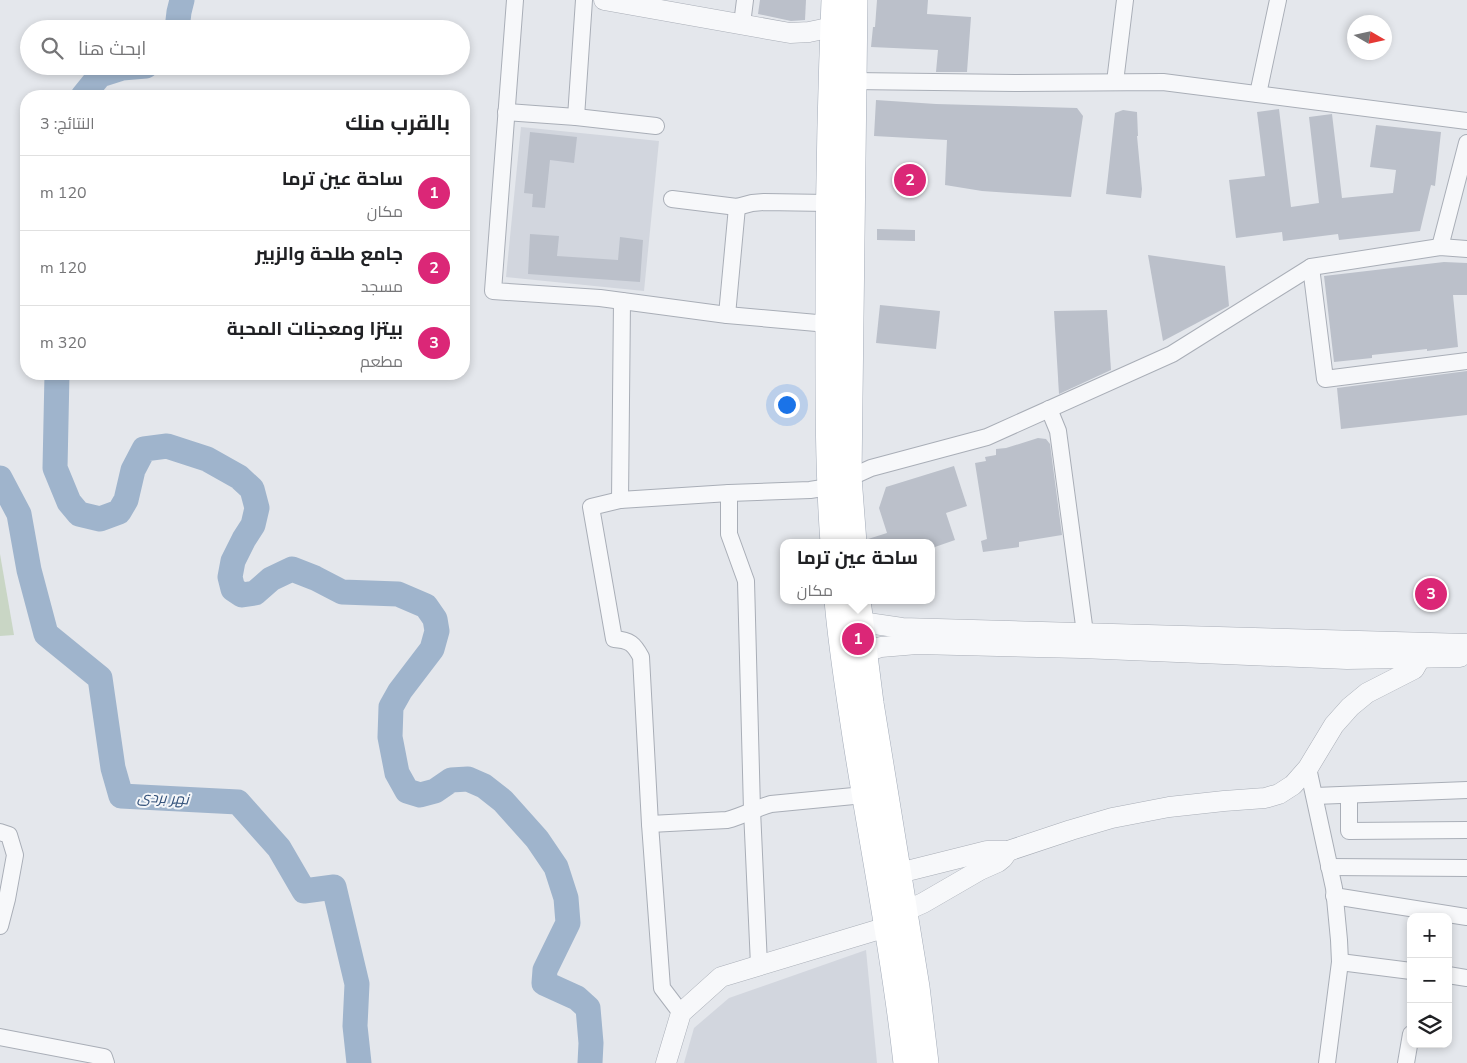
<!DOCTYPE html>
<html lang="ar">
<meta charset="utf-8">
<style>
body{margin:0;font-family:"Nunito Sans",Cairo,sans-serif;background:#f6f6f6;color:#202124;direction:rtl}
.controls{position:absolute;right:15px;bottom:15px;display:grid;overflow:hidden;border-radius:10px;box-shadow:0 2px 8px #0003}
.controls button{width:45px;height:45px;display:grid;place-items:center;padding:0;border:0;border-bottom:1px solid #e0e0e0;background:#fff;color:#202124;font:25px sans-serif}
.compass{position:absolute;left:1347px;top:15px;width:45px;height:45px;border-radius:50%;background:#fff;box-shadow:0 2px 8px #0003;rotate:99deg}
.you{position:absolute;left:786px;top:404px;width:18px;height:18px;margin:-12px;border:4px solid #fff;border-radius:50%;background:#1a73e8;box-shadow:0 0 0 8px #1a73e833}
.badge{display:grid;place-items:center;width:32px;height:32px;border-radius:50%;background:#db2777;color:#fff;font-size:16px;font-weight:700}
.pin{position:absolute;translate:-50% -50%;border:2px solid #fff;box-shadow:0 1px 5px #0006}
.popup{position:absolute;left:780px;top:539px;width:155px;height:65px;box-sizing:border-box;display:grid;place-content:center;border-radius:10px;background:#fff;filter:drop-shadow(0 1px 4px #0005);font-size:16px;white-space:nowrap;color:#757577}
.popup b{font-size:19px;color:#202124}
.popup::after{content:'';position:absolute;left:50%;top:100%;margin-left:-10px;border:10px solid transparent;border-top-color:#fff}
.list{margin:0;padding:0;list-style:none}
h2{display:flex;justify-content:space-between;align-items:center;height:65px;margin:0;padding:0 20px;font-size:21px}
h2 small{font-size:16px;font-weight:400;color:#757577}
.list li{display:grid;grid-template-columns:32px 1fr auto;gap:15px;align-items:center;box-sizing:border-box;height:75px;padding:0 20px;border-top:1px solid #e0e0e0}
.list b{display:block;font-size:19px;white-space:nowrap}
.list p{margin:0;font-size:16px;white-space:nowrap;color:#757577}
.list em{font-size:16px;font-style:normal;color:#757577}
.icon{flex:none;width:28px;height:28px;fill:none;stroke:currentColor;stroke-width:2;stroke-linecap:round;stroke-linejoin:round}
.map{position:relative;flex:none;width:1467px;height:1063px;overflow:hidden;direction:ltr}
.search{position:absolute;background:#fff;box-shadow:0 2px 8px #0003;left:20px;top:20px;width:450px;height:55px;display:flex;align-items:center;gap:12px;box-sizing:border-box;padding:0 18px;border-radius:28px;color:#757577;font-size:19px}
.panel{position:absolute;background:#fff;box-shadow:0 2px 8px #0003;left:20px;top:90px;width:450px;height:290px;border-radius:20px;direction:rtl}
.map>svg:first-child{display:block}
</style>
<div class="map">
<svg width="1467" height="1063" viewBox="0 0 1467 1063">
<rect width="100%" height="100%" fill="#e4e7ec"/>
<g fill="#d2d6de">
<polygon points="521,127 659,141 644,291 506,277"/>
<polygon points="866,950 877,1063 684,1063 694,1028 729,998"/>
</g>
<polygon fill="#c9d6c5" points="0,554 14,635 0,636"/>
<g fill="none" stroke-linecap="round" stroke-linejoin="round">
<g stroke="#9fb4cc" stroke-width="25">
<polyline points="177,29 179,12 182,0"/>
<polyline points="83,96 100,75 122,68 146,66"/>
<polyline points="57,374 55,468 69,502 79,514 100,519 119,512 126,500 133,470 144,449 167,446 207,459 239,477 252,489 257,508 253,525 244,539 233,561 230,577 233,589 242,595 255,593 271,579 292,569 315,578 342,592 398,594 426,606 435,619 437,631 432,649 400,691 391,707 390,737 397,773 407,791 420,795 435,791 451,780 468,779 484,786 503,801 537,839 556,867 566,898 568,923 545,970 544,983 577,998 588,1008 591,1043 590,1063"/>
<polyline points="0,478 19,514 29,570 46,634 100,678 113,768 121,796 238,802 279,848 304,891 334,887 357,984 355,1026 359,1063"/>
</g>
</g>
<g fill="#bbc0ca">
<polygon points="760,0 806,0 805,20 791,21 758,14"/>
<polygon points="877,0 928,0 927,14 971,17 967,72 936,72 938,50 871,47 873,27 875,27"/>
<polygon points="876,100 936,104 1077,108 1083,116 1071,197 982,191 945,185 947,140 874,136"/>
<polygon points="1279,109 1291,207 1319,203 1309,117 1332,114 1342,198 1393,193 1396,170 1370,167 1376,125 1441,132 1435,186 1431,185 1420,231 1339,240 1338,234 1283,241 1282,232 1236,238 1229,180 1265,176 1257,112"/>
<polygon points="1123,110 1137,112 1138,136 1137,136 1142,189 1141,198 1106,194 1115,113"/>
<polygon points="530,132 577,137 574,163 550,160 545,208 532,207 533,194 524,193"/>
<polygon points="877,229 915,230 915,241 877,240"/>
<polygon points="530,234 559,236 557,256 618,260 620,237 643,240 640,282 528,274"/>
<polygon points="1148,255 1225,266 1229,306 1163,341"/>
<polygon points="1444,262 1467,263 1467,295 1453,295 1458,347 1427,351 1427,349 1372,355 1372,358 1334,362 1324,276"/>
<polygon points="880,305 940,311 936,349 876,343"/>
<polygon points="1107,310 1111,370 1059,394 1054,311"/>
<polygon points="1467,371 1467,415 1341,429 1337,388"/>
<polygon points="1038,438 1046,439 1050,444 1062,535 1019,542 1019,547 983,552 981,541 987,539 975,463 986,461 985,457 996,455 996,449 1006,448"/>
<polygon points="954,466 967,506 946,513 955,540 932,548 932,543 868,543 868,539 887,533 879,508 886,487"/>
</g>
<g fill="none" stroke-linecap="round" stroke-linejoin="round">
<defs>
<g id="minor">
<polyline points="515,0 493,291 600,298 727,315 828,324"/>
<polyline points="742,24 745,0"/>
<polyline points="853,81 1015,83 1163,82 1467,121"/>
<polyline points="1115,82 1125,0"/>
<polyline points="1258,94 1278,0"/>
<polyline points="506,112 576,117 656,126"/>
<polyline points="576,117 584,0"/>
<polyline points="672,199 737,207 752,203 764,202 828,203"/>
<polyline points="1440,247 1467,143"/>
<polyline points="1311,267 1325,379 1467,361"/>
<polyline points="727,315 737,207"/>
<polyline points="1049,409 1058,431 1085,633"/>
<polyline points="729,493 729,534 746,581 752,810 759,965"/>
<polyline points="620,500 622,301"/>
<polyline points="1308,768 1334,888 1339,940 1340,962 1327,1063"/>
<polyline points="1349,795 1349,831 1467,830"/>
<polyline points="1315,796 1467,790"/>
<path d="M650,824L727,820C743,816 756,808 771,804L864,795"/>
<polyline points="0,832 9,835 15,855 7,899 0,926"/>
<polyline points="1329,867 1467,868"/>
<polyline points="1334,896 1467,917"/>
<polyline points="1340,962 1411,971"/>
<polyline points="1448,975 1467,978"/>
<path d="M681,1013L662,988L650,824L641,657C634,644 630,640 614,639L591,507L620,500L729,493L810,490L829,487L871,468L987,437L1172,354L1311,267L1440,247L1467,249"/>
<polyline points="0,1037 104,1057 106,1063"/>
<polyline points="1406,1063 1411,1034"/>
</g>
<g id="tertiary">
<polyline points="604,0 790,33 809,32 833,27 846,28"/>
<polyline points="847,622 861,622 902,628 1467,644"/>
<polyline points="851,655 859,654 881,647 917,644 1081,648 1347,659 1460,657"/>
<polyline points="899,873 987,851 1008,851 1071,830 1112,818 1169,807 1224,801 1265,798 1279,794 1293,785 1308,768 1334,725 1350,707 1367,693 1414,669 1418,662 1418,652"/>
<polyline points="905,911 923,903 980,870 998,862 1003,858 1008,851"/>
<polyline points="666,1063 681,1013 721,977 887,927"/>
</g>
<g id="primary">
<path d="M833,543C827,461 828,378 828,296C828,197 830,99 834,0"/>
<polyline points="854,543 849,477 855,0"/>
<path d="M837,600C841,648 849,696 856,743C873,850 894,956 906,1063"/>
<polyline points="858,600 871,703 917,987 926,1063"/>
</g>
</defs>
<use href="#minor" stroke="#a9aeb7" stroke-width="18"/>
<use href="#tertiary" stroke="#a9aeb7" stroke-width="21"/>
<use href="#primary" stroke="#a3abb8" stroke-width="26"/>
<use href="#minor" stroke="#f7f8fa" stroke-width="16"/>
<use href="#tertiary" stroke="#f7f8fa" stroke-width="20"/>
<use href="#primary" stroke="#fff" stroke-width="25"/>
</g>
<g text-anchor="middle" stroke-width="4" stroke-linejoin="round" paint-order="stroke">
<g font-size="15" font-style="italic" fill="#34527a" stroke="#f4f6f9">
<text transform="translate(163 798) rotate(3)" y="5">نهر بردى</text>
</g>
</g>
</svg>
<div class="controls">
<button>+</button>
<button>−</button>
<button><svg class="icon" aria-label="layers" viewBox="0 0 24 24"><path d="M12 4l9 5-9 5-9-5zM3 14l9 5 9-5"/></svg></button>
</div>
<svg class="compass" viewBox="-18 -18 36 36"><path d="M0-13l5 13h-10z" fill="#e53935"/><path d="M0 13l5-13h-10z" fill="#757577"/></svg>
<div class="you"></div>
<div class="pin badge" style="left:858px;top:639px">1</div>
<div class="popup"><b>ساحة عين ترما</b>مكان</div>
<div class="pin badge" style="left:910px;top:180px">2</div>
<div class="pin badge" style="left:1431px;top:594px">3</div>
<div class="search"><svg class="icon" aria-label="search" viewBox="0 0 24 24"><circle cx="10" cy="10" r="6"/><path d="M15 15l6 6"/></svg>ابحث هنا</div>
<section class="panel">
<h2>بالقرب منك<small>النتائج: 3</small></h2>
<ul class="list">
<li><span class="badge">1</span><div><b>ساحة عين ترما</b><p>مكان</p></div><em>120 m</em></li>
<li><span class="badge">2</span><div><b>جامع طلحة والزبير</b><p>مسجد</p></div><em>120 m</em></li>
<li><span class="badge">3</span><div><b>بيتزا ومعجنات المحبة</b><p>مطعم</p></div><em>320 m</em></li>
</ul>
</section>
</div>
